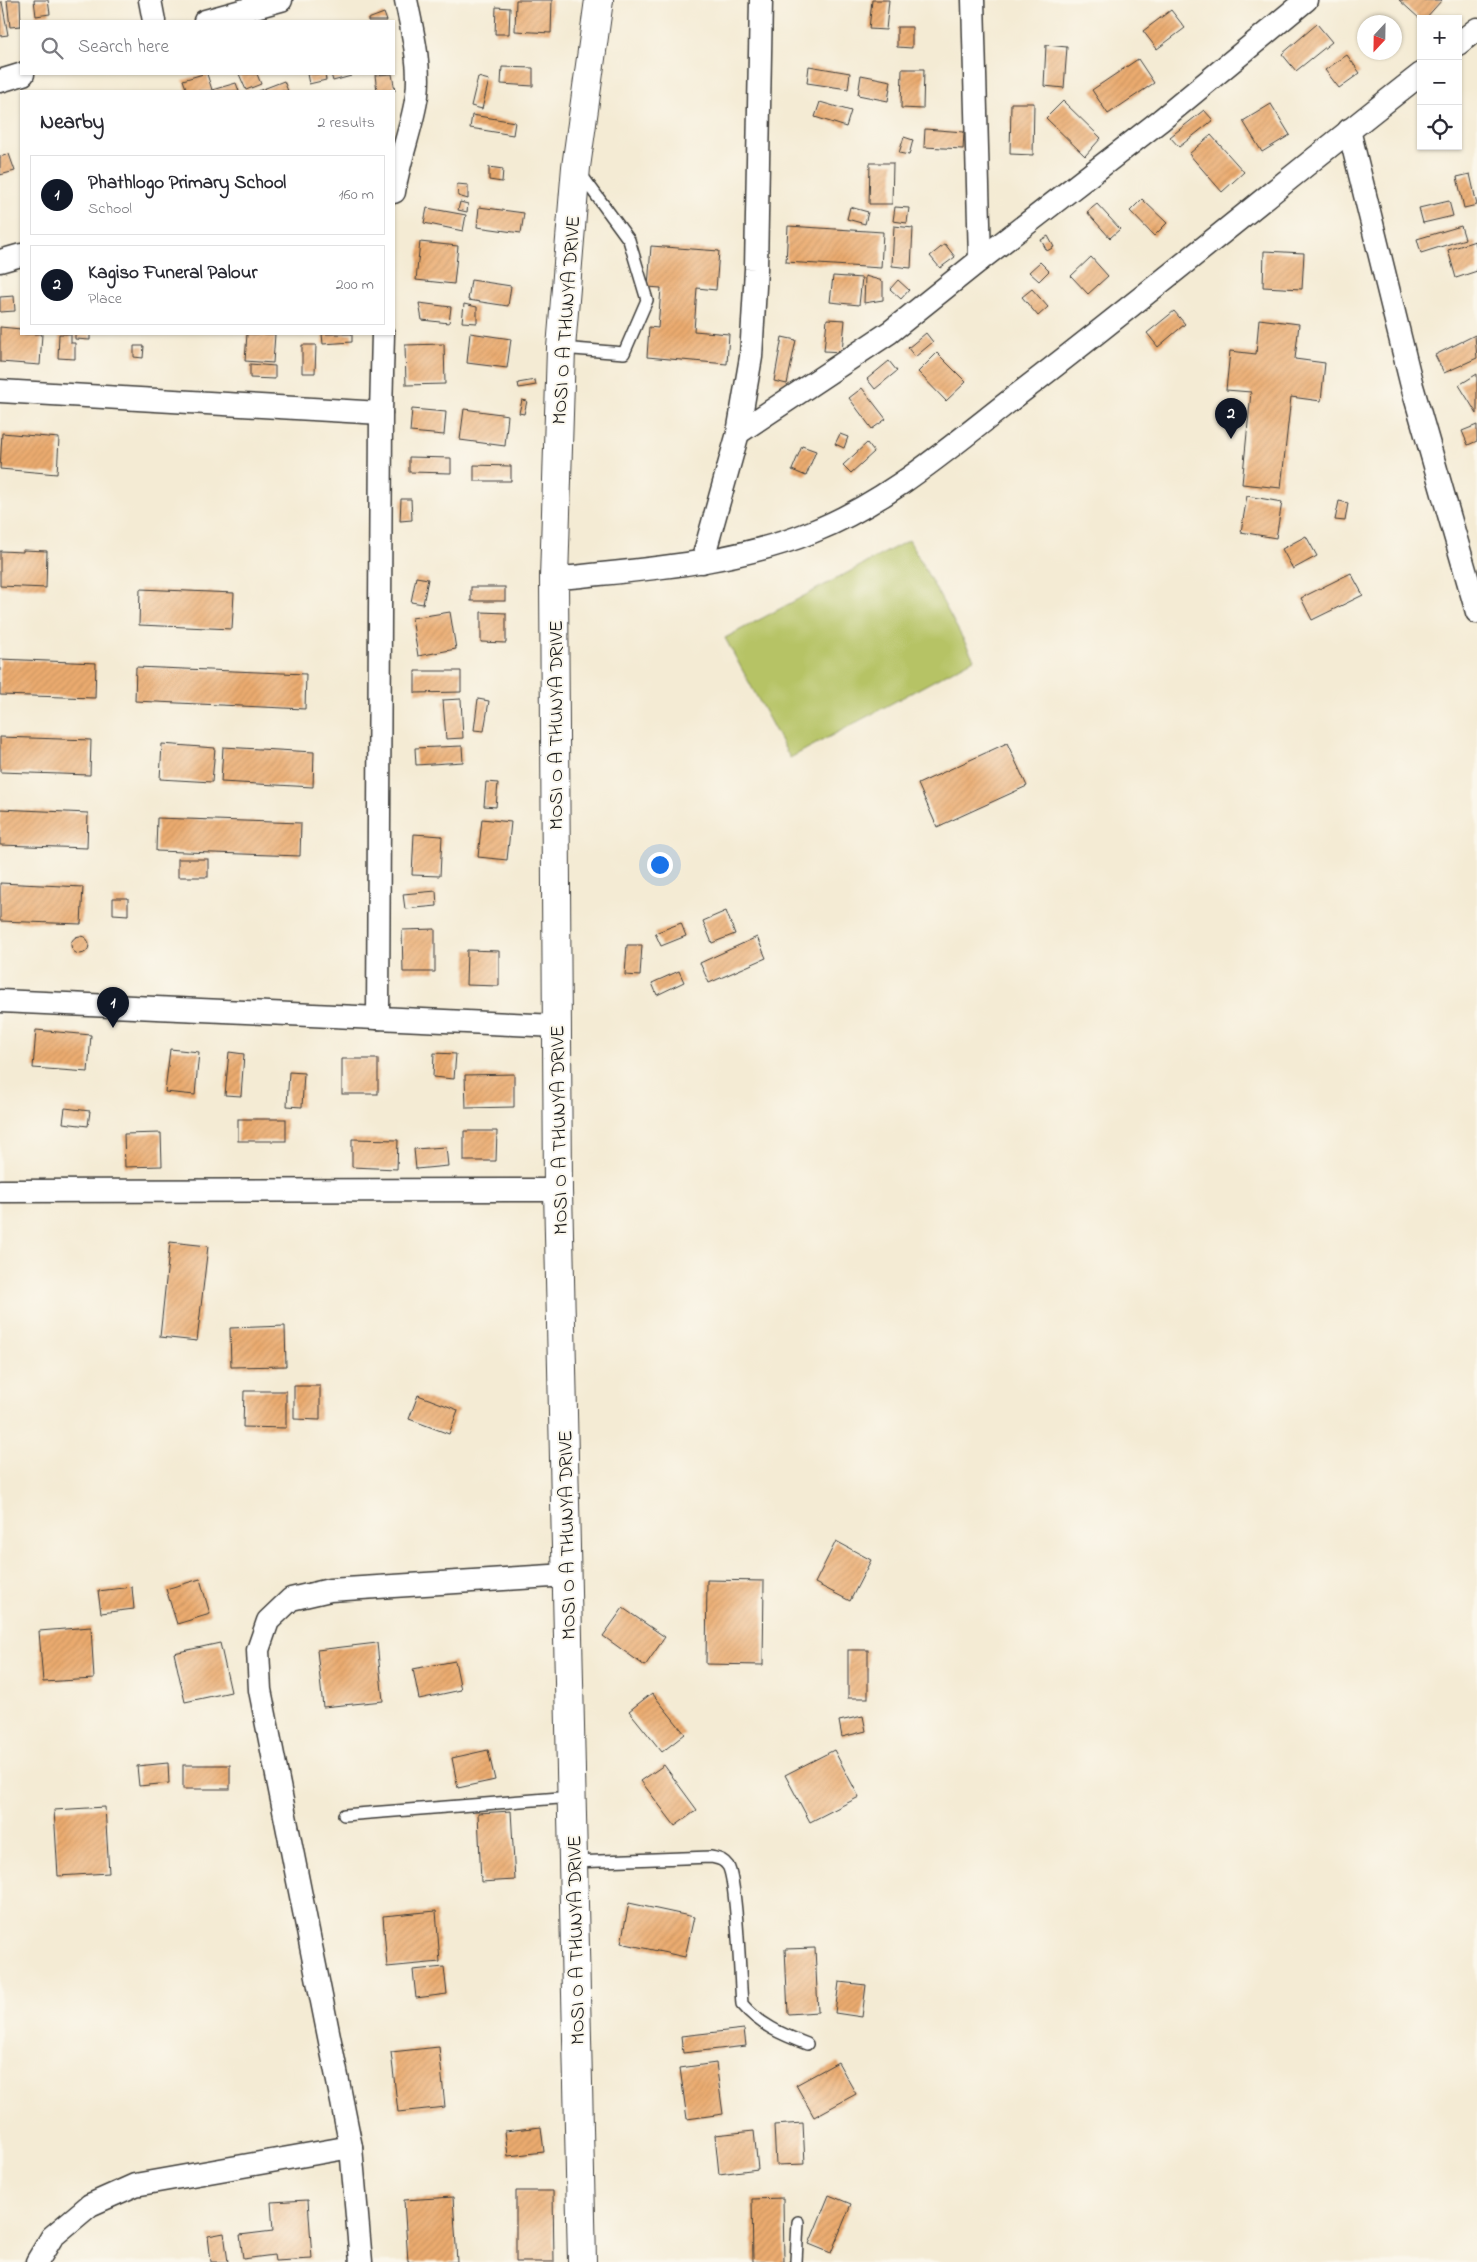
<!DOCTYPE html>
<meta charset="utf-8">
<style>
body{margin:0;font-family:"Indie Flower",sans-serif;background:#f7f7f7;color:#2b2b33}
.controls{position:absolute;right:15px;top:15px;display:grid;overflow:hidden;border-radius:0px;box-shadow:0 1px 4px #0004}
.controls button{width:45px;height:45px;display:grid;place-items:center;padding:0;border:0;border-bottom:1px solid #e1e1e2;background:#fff;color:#2b2b33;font:25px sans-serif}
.compass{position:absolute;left:1357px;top:15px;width:45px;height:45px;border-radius:50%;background:#fff;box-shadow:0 1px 4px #0004;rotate:202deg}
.you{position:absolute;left:659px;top:864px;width:18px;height:18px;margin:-12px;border:4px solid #fff;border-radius:50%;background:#1a73e8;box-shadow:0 0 0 8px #1a73e833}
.badge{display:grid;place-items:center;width:32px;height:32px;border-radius:50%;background:#111827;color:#fff;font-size:16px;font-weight:700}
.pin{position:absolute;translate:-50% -41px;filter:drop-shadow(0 1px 2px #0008)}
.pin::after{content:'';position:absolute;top:26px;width:18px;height:15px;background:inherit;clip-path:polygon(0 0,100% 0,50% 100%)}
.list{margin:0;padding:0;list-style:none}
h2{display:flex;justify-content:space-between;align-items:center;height:65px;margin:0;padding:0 20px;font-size:21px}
h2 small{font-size:16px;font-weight:400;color:#7c7c81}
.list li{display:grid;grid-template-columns:32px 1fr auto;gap:15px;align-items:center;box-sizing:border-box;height:80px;margin:0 10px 10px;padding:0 10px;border:1px solid #e1e1e2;border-radius:0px}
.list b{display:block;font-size:19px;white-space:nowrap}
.list p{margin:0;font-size:16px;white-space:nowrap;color:#7c7c81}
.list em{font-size:16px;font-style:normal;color:#7c7c81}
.icon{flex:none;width:28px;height:28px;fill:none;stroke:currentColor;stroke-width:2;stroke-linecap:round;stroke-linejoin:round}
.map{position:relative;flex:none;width:1477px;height:2262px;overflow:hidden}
.search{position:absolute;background:#fff;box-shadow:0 1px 4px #0004;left:20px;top:20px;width:375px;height:55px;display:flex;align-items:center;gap:12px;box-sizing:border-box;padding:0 18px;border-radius:0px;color:#7c7c81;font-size:19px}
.panel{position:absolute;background:#fff;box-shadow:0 1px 4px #0004;left:20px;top:90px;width:375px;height:245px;border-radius:0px}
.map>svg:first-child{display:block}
</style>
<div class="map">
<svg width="1477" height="2262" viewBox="0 0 1477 2262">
<defs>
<pattern id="building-hatch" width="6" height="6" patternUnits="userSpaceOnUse" patternTransform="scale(1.25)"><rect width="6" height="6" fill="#ebab6f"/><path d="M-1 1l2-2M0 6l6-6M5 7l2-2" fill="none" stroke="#c99360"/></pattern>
</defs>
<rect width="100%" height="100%" fill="#fbf7ec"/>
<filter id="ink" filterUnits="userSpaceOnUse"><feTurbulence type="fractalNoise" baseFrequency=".02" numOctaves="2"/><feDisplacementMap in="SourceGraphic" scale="10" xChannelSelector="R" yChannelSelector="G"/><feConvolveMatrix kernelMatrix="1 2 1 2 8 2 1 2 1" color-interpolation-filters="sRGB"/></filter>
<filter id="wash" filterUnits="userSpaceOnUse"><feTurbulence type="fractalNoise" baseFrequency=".0096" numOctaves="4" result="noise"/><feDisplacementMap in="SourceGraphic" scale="20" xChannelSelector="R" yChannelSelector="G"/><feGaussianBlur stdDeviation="1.12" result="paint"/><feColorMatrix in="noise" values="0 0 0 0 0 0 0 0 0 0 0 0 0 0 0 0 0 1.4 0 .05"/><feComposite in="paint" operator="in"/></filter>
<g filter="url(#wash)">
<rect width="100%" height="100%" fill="#f4ebd4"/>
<polygon fill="#b6c365" stroke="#697040" points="909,540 974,659 790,758 725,638"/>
<g id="blocks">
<g fill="url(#building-hatch)">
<polygon points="7,0 20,0 21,26 10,27"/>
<polygon points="34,0 48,0 50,14 36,16"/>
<polygon points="516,0 552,0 551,33 515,31"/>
<polygon points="872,0 889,0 886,30 869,29"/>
<polygon points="1399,0 1442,0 1425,19 1420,19"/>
<polygon points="0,2 2,2 8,35 0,36"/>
<polygon points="496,7 510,8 509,34 495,34"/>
<polygon points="1171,10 1185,28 1157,49 1143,31"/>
<polygon points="384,13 387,21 368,21 368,19"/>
<polygon points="1317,24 1332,42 1296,71 1282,54"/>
<polygon points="897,27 912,27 912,48 897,47"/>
<polygon points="1046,45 1067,47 1064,88 1044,86"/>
<polygon points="1347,55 1360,73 1339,88 1325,70"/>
<polygon points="1138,59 1154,83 1108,114 1092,90"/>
<polygon points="809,66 850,73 848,89 807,83"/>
<polygon points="502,67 533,68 533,86 501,84"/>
<polygon points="902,69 924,69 923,109 901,108"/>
<polygon points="203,74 207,74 212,90 236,83 239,91 187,91 183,80"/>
<polygon points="239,74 257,74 261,84 246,90"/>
<polygon points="307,74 325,74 326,80 309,84"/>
<polygon points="331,74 350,74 351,76 333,81"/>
<polygon points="392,74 395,91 377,91 375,75"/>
<polygon points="861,75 891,81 888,101 858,95"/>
<polygon points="478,77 489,80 482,109 471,106"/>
<polygon points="284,81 288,91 258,91"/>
<polygon points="1063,101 1101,138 1085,156 1046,118"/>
<polygon points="820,102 851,111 846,127 815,117"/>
<polygon points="1011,103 1034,103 1033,155 1010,154"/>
<polygon points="1271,104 1290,135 1262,152 1243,121"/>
<polygon points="1204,110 1213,120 1179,147 1170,137"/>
<polygon points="472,115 515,122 513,135 470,128"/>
<polygon points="925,129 964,132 963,149 924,147"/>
<polygon points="1211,135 1244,172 1222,192 1189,154"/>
<polygon points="904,137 913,140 909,155 899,153"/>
<polygon points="9,154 15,171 0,175 0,157"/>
<polygon points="870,163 893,163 892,204 869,204"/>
<polygon points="489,167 503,169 502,182 489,180"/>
<polygon points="1470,174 1477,205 1464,208 1457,177"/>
<polygon points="457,184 468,185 468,199 458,196"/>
<polygon points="1142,199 1167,223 1154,236 1130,211"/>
<polygon points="1449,201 1453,216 1423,223 1419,208"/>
<polygon points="460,202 468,204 467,212 458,210"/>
<polygon points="1097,204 1120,229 1110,238 1087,212"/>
<polygon points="479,207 524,213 521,233 477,227"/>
<polygon points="850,207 868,212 865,224 847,219"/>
<polygon points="895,207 909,208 907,223 893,221"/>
<polygon points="427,208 466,215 463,231 424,223"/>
<polygon points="788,226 883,232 881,268 786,262"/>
<polygon points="894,226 913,228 911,268 892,266"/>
<polygon points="1461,226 1465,239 1421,253 1417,239"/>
<polygon points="1048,236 1054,247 1047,251 1041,240"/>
<polygon points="1475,241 1477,249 1477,271 1456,278 1448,250"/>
<polygon points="420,242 458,246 454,284 416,280"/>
<polygon points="945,244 955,257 940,268 930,256"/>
<polygon points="651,246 719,251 716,290 697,288 694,331 729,334 727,364 647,357 649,327 658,328 661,288 648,287"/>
<polygon points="1264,251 1304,253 1302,289 1263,287"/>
<polygon points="1091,257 1108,276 1088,294 1071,276"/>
<polygon points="1040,262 1049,271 1039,281 1029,272"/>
<polygon points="833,276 862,278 859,305 830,302"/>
<polygon points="865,276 883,281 883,300 864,303"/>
<polygon points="471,280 511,286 508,306 468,300"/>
<polygon points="898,280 909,290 901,299 890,289"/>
<polygon points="1032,289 1048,307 1038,316 1022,297"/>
<polygon points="14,296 15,311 0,312 0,297"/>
<polygon points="419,303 451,307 449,323 422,320"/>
<polygon points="464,304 477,307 477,323 462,322"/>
<polygon points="1174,311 1185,324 1158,347 1147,333"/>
<polygon points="827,319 845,320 842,352 824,351"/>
<polygon points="1259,319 1299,324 1295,359 1325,363 1321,401 1291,397 1281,488 1242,484 1251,392 1226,390 1230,351 1256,354"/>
<polygon points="0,327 21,329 21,334 42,334 40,365 0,362"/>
<polygon points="470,333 511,339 507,368 467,363"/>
<polygon points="926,333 933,342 915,357 908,348"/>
<polygon points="59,334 71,334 71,343 75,343 75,359 58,358"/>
<polygon points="75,334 90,334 90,340 75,339"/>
<polygon points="247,334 275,334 273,363 245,361"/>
<polygon points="322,334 352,334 352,342 323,344"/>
<polygon points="1475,335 1477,358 1444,373 1435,355"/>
<polygon points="782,337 796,340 787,384 774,381"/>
<polygon points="444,344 445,384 406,385 405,345"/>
<polygon points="302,345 316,345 315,373 302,373"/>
<polygon points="134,346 144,346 143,358 134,357"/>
<polygon points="937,353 966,382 946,401 918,372"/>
<polygon points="889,361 897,371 875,389 867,379"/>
<polygon points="250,364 275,366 275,379 250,378"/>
<polygon points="1477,374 1477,414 1459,385"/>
<polygon points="535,380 536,385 519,388 518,383"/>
<polygon points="862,388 886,419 872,429 849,398"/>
<polygon points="522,400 527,401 524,414 519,413"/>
<polygon points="412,409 446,412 444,435 410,432"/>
<polygon points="464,409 508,415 505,446 460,440"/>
<polygon points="1477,425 1477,441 1468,445 1462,431"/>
<polygon points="2,433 59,438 57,474 0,469"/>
<polygon points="840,434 848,437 844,448 835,444"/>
<polygon points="867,443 874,452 851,473 843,465"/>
<polygon points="802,446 816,451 806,476 792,470"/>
<polygon points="409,457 451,458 451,473 409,472"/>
<polygon points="474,465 511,466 511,481 474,481"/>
<polygon points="1247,496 1282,502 1276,538 1241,532"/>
<polygon points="401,499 411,499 412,520 400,521"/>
<polygon points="1339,501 1348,503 1345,521 1335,520"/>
<polygon points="1306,536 1317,556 1293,569 1282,549"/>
<polygon points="23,550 47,551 46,588 0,586 0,551 23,552"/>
<polygon points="1351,573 1363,595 1312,620 1301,598"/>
<polygon points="416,577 428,579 423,604 411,602"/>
<rect x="471" y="587" width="34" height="14"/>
<polygon points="140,589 234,593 232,629 139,625"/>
<polygon points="450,612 456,649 418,656 412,618"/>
<polygon points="481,612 506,613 506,643 481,642"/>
<polygon points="0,659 96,663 95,698 0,695"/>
<polygon points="136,667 306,674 305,709 135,701"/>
<polygon points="415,671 461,671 461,692 415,693"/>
<polygon points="461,699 463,738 446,739 443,700"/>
<polygon points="478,699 489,701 484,731 474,730"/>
<polygon points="0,737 91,740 90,775 0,772"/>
<polygon points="1007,743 1027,786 937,827 918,784"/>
<polygon points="162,744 215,748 212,782 160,779"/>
<polygon points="462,746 463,762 416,765 415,748"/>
<polygon points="223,747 314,752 313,787 221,782"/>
<polygon points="486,782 498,783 496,807 484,806"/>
<polygon points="0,809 88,813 87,848 0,845"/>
<polygon points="157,818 301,823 300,856 156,851"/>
<polygon points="482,819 511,822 507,860 478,857"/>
<polygon points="414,834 442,836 440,876 412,875"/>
<rect x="178" y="859" width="30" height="18"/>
<polygon points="0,883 83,887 81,924 0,921"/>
<polygon points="436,891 437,906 405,909 403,894"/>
<polygon points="113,898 128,898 128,915 113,914"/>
<polygon points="726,911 735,934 712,943 703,921"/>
<polygon points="681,923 686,936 661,946 655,933"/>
<polygon points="435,929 435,972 403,972 402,930"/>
<circle cx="80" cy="945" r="9"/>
<polygon points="757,937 766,958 709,983 700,963"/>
<polygon points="627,945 642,945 640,976 625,975"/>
<polygon points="467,950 499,951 499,986 466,985"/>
<polygon points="679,971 684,982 657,995 652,983"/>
<polygon points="36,1030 91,1035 88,1072 33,1068"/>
<polygon points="170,1049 199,1052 195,1095 165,1092"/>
<polygon points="229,1052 244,1054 241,1096 225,1095"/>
<polygon points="434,1053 456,1054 454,1079 433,1077"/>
<rect x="342" y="1059" width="36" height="35"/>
<polygon points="289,1072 304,1073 302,1107 287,1106"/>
<polygon points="514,1074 514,1107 466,1108 465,1075"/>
<polygon points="65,1108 90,1111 88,1126 63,1123"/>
<rect x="238" y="1119" width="48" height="22"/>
<polygon points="464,1131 497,1131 496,1161 464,1161"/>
<polygon points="161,1133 162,1166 125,1167 124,1134"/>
<polygon points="352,1139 398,1140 397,1169 352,1167"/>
<polygon points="446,1147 448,1166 416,1169 414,1149"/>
<polygon points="170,1242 208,1246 197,1341 160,1337"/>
<polygon points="285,1326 286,1366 231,1367 230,1328"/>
<polygon points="294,1386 320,1386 320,1420 294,1419"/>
<polygon points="244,1391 286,1391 286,1428 243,1427"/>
<polygon points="418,1395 458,1410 449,1434 409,1419"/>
<polygon points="836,1541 871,1560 850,1601 815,1583"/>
<polygon points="200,1579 210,1614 177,1624 166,1589"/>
<polygon points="707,1580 764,1581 763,1665 706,1664"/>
<polygon points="132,1587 134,1609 101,1613 98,1591"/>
<polygon points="623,1608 665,1637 645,1666 603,1636"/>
<polygon points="91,1627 94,1679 43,1682 39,1631"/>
<polygon points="220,1643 231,1692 185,1702 174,1653"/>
<polygon points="377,1643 383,1701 323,1707 317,1650"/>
<rect x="848" y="1650" width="20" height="48"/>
<polygon points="455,1661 461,1690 419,1699 413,1669"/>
<polygon points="652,1693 685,1734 662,1752 629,1711"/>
<polygon points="863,1716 866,1731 842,1737 839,1721"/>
<polygon points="488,1750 495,1780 458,1788 452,1758"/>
<polygon points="834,1750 859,1797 810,1822 785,1775"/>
<polygon points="168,1763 169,1783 139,1786 137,1766"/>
<rect x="183" y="1765" width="47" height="24"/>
<polygon points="664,1765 697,1810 675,1826 641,1781"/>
<polygon points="105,1807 109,1873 58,1876 54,1810"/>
<polygon points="511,1811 515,1880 481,1882 478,1813"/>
<polygon points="629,1903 694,1917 685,1957 621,1943"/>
<polygon points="436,1911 440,1962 387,1967 383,1916"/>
<polygon points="815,1948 818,2012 788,2014 785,1949"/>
<polygon points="444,1967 447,1994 416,1998 413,1970"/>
<polygon points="839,1982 866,1985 862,2017 835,2013"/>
<polygon points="744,2029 746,2046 683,2053 681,2036"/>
<polygon points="439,2047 445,2107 398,2112 391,2052"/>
<polygon points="838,2062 856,2094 814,2117 796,2085"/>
<polygon points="716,2063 723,2114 687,2119 680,2068"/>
<polygon points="803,2123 805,2164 776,2165 774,2125"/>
<polygon points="541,2127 544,2152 508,2156 505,2131"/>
<polygon points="754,2131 758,2169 719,2174 715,2135"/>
<polygon points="516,2191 553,2191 554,2262 516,2262"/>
<polygon points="829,2195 851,2204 831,2253 809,2244"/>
<polygon points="453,2197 457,2262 408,2262 404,2200"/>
<polygon points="783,2198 784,2262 753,2262 752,2199"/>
<polygon points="308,2200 312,2259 275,2261 274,2255 243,2259 240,2235 273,2231 271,2202"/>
<polygon points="224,2233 228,2262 211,2262 208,2236"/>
</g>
</g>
</g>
<g filter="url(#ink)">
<use href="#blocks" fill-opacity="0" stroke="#3c3b38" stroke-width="1"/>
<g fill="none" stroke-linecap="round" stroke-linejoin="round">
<defs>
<g id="service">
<polyline points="561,348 624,353 647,300 629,240 580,173"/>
<polyline points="344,1815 572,1797"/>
<path d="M573,1862L711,1857C719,1859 723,1859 728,1866C737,1881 740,1980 742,2004C760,2025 781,2034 807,2044"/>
<polyline points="796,2262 798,2222"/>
</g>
<g id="minor">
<polyline points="150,0 154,21"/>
<polyline points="973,0 980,260"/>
<polyline points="205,21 281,0"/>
<polyline points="1458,44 1477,29"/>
<polyline points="0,81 23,74"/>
<polyline points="1349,130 1412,386 1477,612"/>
<path d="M394,192C399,159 412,128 417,95C421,64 412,30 406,0"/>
<polyline points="0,261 21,255"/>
<polyline points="0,391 381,413"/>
<polyline points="738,433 890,332 980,260 1161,120 1306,0"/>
<polyline points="702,562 738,433 751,357 756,269 761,0"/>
<path d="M554,579C641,569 730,565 812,532C891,501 958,440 1025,389C1159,286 1288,178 1421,74"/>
<polyline points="0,1001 557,1026"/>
<polyline points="378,1018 381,413 383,334"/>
<polyline points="0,1191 558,1190"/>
<polyline points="37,2262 52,2237 90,2205 135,2185 351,2147"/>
<polyline points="361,2262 351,2147 260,1690 258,1650 268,1621 291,1599 330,1590 567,1575"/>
</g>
<polyline id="tertiary" points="582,2262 558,1190 554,579 561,348 576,167 599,0"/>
</defs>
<use href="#service" stroke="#3c3b38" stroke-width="14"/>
<use href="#minor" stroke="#3c3b38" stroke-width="25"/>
<use href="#tertiary" stroke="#3c3b38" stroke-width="30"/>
<use href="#service" stroke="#fff" stroke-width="11"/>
<use href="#minor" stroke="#fff" stroke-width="22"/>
<use href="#tertiary" stroke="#fff" stroke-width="28"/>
</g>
</g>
<g text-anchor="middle" stroke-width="4" stroke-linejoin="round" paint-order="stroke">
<g font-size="20" fill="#1c1c1c" stroke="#fbf7ec">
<text transform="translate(565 320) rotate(-86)" y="7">MOSI O A THUNYA DRIVE</text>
<text transform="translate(555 725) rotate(-90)" y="7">MOSI O A THUNYA DRIVE</text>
<text transform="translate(558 1130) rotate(-91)" y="7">MOSI O A THUNYA DRIVE</text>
<text transform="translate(566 1535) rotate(-91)" y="7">MOSI O A THUNYA DRIVE</text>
<text transform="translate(575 1940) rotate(-91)" y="7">MOSI O A THUNYA DRIVE</text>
</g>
</g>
</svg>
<div class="controls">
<button>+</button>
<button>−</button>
<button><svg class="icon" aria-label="locate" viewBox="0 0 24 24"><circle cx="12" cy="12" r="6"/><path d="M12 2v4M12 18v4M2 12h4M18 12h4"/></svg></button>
</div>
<svg class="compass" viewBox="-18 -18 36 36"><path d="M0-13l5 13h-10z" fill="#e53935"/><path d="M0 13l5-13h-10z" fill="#7c7c81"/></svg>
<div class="you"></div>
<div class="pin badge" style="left:113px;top:1028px">1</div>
<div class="pin badge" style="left:1231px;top:439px">2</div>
<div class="search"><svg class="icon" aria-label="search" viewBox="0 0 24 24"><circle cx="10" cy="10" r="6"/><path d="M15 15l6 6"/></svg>Search here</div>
<section class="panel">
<h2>Nearby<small>2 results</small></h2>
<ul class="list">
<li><span class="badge">1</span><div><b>Phathlogo Primary School</b><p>School</p></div><em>160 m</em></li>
<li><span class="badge">2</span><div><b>Kagiso Funeral Palour</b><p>Place</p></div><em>200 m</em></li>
</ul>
</section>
</div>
